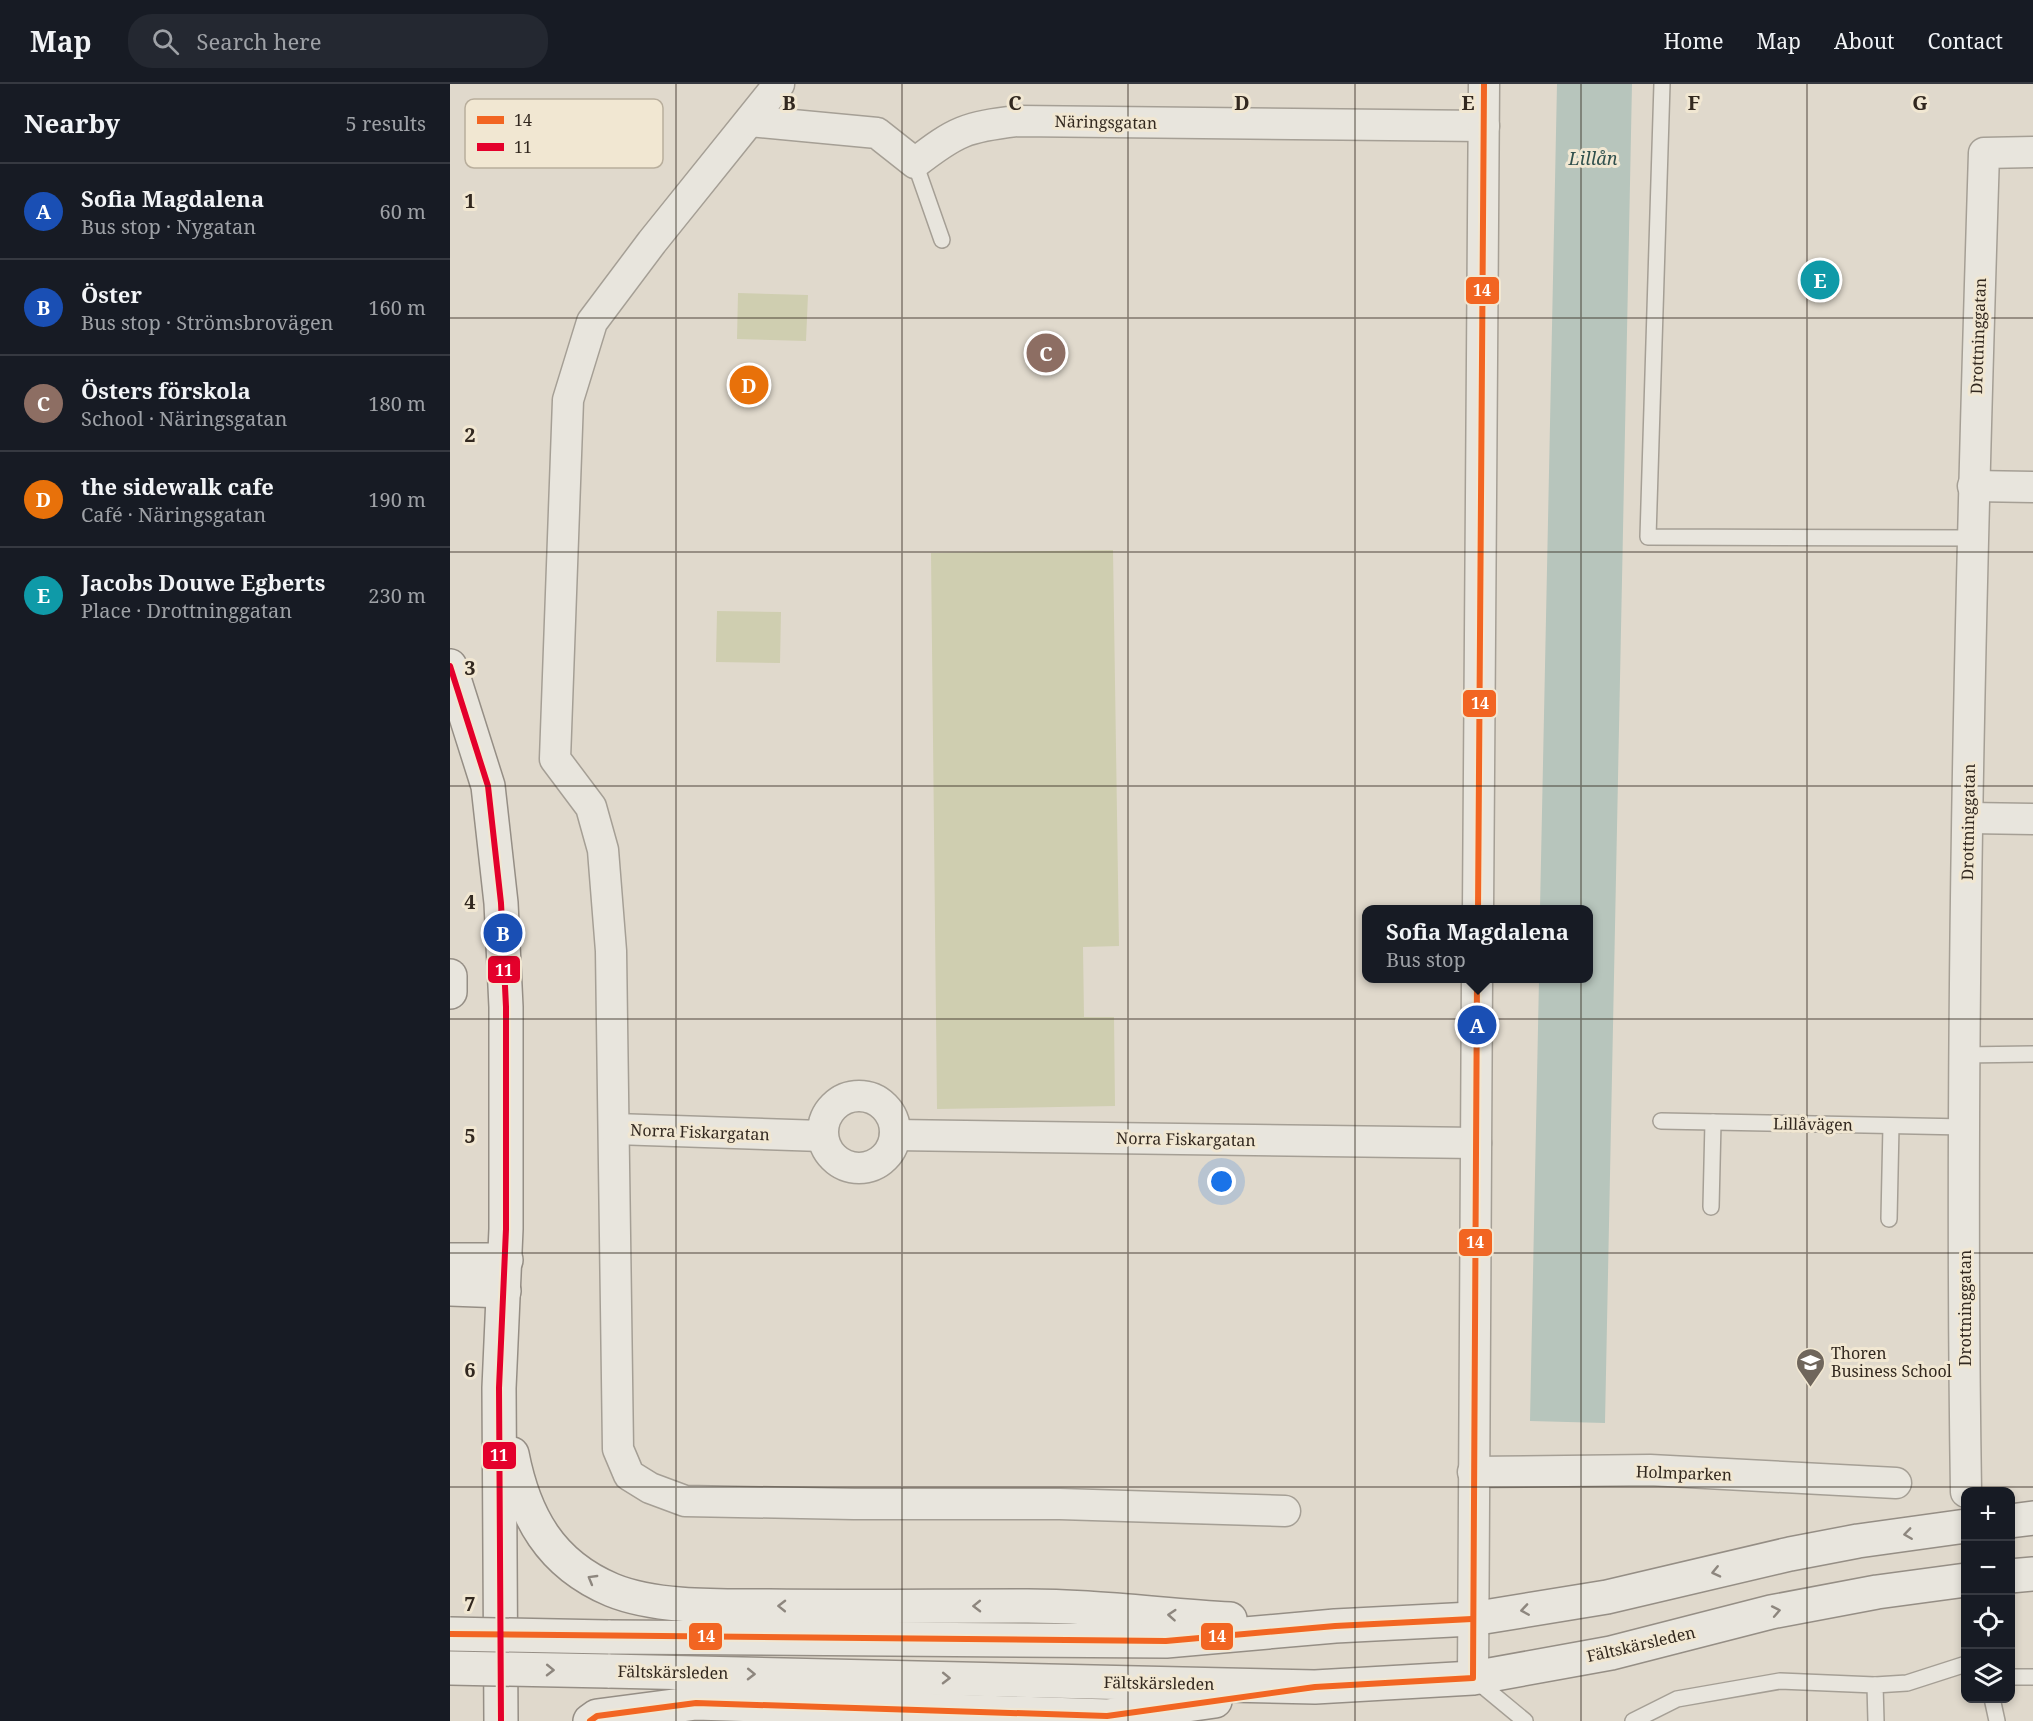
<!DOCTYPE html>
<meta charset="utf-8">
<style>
body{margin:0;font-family:"Noto Serif",serif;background:#242831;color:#f1f3f6}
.controls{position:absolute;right:18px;bottom:18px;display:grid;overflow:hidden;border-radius:12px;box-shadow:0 3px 9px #0003}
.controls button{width:54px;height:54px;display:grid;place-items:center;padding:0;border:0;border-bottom:2px solid #363941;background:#171b24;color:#f1f3f6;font:30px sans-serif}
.you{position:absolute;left:772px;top:1098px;width:21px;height:21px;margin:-15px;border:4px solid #fff;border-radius:50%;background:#1a73e8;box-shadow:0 0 0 9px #1a73e833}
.badge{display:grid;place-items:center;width:39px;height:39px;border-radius:50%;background:#0b8043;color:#fff;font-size:20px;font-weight:700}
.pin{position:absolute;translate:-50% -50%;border:3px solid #fff;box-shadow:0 2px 6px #0006}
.popup{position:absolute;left:912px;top:821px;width:231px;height:78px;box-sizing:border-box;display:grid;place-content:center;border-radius:12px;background:#171b24;filter:drop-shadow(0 2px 4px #0005);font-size:20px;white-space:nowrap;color:#9ea1a6}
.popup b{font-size:22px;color:#f1f3f6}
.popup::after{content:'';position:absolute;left:50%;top:100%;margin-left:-12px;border:12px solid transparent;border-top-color:#171b24}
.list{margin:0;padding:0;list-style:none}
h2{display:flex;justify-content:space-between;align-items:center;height:78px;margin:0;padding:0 24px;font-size:26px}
h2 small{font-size:20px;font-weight:400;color:#9ea1a6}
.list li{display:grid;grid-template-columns:39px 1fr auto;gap:18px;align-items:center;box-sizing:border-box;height:96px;padding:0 24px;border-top:2px solid #363941}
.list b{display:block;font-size:22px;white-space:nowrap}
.list p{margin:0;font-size:20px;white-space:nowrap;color:#9ea1a6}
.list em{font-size:20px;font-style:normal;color:#9ea1a6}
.icon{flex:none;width:33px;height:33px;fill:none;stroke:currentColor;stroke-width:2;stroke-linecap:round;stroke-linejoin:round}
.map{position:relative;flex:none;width:1583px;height:1637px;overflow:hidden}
header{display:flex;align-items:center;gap:36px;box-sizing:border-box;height:84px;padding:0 30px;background:#171b24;border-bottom:2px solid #363941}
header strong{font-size:28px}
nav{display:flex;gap:33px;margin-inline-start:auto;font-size:21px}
.search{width:420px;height:54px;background:#242831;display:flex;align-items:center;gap:15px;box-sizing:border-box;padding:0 21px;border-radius:24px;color:#9ea1a6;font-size:22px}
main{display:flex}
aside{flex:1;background:#171b24}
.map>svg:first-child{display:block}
</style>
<header>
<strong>Map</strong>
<div class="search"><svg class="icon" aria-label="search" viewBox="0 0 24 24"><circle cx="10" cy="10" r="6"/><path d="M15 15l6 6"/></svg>Search here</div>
<nav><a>Home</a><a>Map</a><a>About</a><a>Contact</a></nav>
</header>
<main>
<aside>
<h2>Nearby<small>5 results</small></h2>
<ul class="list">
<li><span class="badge" style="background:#1a4fb4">A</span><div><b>Sofia Magdalena</b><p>Bus stop · Nygatan</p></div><em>60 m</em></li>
<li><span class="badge" style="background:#1a4fb4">B</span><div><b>Öster</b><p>Bus stop · Strömsbrovägen</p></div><em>160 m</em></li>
<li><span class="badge" style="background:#8d6e63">C</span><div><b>Östers förskola</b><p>School · Näringsgatan</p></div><em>180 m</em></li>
<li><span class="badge" style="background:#e8710a">D</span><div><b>the sidewalk cafe</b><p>Café · Näringsgatan</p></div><em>190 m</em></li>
<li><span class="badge" style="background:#0f9aa8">E</span><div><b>Jacobs Douwe Egberts</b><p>Place · Drottninggatan</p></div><em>230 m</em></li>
</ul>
</aside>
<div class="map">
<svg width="1583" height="1637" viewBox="0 0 1583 1637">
<rect width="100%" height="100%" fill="#e0d9cc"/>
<g fill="#cfceb0">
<polygon points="288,209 358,211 356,257 287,255"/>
<polygon points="663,466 669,862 633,863 634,933 664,933 665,1022 487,1025 481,469"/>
<polygon points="267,527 331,528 330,579 266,578"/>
</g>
<polygon fill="#b7c5bc" points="1107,0 1182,0 1155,1339 1080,1337 1089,895 1138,894 1138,826 1090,825"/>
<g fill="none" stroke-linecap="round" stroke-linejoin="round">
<defs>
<g id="lane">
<polyline points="1212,0 1198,453 1522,454"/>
<polyline points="465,79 492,156"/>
<polyline points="1513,971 1583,970"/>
<polyline points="1211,1037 1515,1043"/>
<polyline points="1261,1123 1263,1038"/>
<polyline points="1439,1135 1441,1042"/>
<polyline points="1560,1593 1583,1593"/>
<polyline points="1023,1594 1075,1637"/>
<polyline points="1542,1614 1547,1637"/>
<polyline points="1183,1637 1227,1615 1330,1597 1425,1601"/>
<polyline points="1426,1637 1425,1601 1457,1599 1516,1580"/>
</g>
<g id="street">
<polyline points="329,0 202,158 142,238 118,316 105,675 141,723 153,766 161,867 168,1365 179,1391 200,1404 235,1417 404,1420 610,1420 835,1427"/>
<path d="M300,37L427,49L465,79C506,47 516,43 568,37L1034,42"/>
<polyline points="1523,402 1583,403"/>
<polyline points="1519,734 1583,735"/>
<polyline points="1028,826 1034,0"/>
<circle cx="409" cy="1048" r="36"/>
<polyline points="165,1045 372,1052"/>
<polyline points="445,1051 1026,1059"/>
<polyline points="1023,1388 1200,1386 1446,1399"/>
<path d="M1516,1408C1509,961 1520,515 1534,69L1583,68"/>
<polyline points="1023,1594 1027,894"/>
</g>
<g id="secondary">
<polyline points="0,582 38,702 51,819 56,923 56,1145 49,1304 51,1637"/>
<polyline points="0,892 0,908"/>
<polyline points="0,1176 56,1176"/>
<polyline points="0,1205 54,1207"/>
<path d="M62,1370C74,1432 100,1480 162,1506C206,1524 270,1522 319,1522C402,1523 485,1522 568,1522C638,1521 710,1531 780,1535"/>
<polyline points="1560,1437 1583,1434"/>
<polyline points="1560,1492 1583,1490"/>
<polyline points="158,1553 716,1557 885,1542 1022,1535 1157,1513 1340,1470 1408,1457 1516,1442"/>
<polyline points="158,1587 865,1603 1023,1594 1161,1569 1321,1528 1427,1508 1516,1496"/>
<polyline points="140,1637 147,1632 246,1619 657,1632 765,1617"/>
</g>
</defs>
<use href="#lane" stroke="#a59f95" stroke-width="18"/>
<use href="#street" stroke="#a59f95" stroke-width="33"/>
<use href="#secondary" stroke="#958e85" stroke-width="36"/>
<use href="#lane" stroke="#e8e5dd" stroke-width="15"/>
<use href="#street" stroke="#e8e5dd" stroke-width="30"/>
<use href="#secondary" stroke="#e8e5dd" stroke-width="33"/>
<defs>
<g id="secondary-bridge">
<polyline points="0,1550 158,1553"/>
<polyline points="0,1584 158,1587"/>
</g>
</defs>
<use href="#secondary-bridge" stroke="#958e85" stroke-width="36" stroke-linecap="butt"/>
<use href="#secondary-bridge" stroke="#e8e5dd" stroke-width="33"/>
<defs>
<g id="bus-1">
<polyline points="1028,826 1034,0"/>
<polyline points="0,1550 716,1557 885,1542 1022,1535"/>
<polyline points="140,1637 147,1632 246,1619 657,1632 865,1603 1023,1594 1027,894"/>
</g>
<polyline id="bus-2" points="0,582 38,702 51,819 56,923 56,1145 49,1304 51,1637"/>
</defs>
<use href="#bus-1" stroke="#f1e7d2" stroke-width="10"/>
<use href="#bus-2" stroke="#f1e7d2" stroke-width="10"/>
<use href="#bus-1" stroke="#f26522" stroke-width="6"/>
<use href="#bus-2" stroke="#e4002b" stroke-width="6"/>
</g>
<defs><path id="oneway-chevron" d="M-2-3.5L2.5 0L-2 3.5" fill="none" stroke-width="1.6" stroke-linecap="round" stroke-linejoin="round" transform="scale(1.5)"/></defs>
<g stroke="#8d867e">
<use href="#oneway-chevron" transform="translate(1458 1450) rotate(172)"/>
<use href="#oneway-chevron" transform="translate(1266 1488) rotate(167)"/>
<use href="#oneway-chevron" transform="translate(142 1495) rotate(-150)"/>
<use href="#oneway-chevron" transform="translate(332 1522) rotate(-179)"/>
<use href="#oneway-chevron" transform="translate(527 1522) rotate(179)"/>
<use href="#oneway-chevron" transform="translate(1075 1526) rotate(171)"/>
<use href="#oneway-chevron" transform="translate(1326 1527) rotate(-11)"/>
<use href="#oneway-chevron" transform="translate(722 1531) rotate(-176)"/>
<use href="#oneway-chevron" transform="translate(100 1586) rotate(1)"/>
<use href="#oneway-chevron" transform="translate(301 1590) rotate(1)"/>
<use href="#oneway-chevron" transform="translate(496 1594) rotate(1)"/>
</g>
<path fill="none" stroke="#32281f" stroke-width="1.5" stroke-opacity="0.55" d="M226,0V1637M452,0V1637M678,0V1637M905,0V1637M1131,0V1637M1357,0V1637M0,234H1583M0,468H1583M0,702H1583M0,935H1583M0,1169H1583M0,1403H1583"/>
<defs>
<symbol id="school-pin" viewBox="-11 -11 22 30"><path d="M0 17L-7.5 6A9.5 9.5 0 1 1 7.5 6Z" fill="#6f665c" stroke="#f1e7d2"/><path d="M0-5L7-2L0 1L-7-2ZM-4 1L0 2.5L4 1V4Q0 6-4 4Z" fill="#fff"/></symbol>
</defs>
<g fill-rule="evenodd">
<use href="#school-pin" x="1344" y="1262" width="33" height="45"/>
</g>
<g text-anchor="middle" stroke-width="6" stroke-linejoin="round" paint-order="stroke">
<g font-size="16" fill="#32281f" stroke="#f1e7d2">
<text transform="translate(656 38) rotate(1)" y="6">Näringsgatan</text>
<text transform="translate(1528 252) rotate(-88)" y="6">Drottninggatan</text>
<text transform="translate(1518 738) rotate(-89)" y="6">Drottninggatan</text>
<text transform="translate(1363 1040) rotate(1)" y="6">Lillåvägen</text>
<text transform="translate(250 1048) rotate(2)" y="6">Norra Fiskargatan</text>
<text transform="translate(736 1055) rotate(1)" y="6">Norra Fiskargatan</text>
<text transform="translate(1515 1224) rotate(-90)" y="6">Drottninggatan</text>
<text transform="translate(1234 1389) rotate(2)" y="6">Holmparken</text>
<text transform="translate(1191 1560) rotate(-13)" y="6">Fältskärsleden</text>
<text transform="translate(223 1588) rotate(1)" y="6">Fältskärsleden</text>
<text transform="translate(709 1599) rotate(1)" y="6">Fältskärsleden</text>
</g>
<g font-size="16" fill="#32281f" stroke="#f1e7d2" text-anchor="start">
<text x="1381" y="1275">Thoren<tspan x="1381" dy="18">Business School</tspan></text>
</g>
<g font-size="18" font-style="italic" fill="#30504d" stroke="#f1e7d2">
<text x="1143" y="81">Lillån</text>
</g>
</g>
<rect x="15" y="15" width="198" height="69" rx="9" fill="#f1e7d2" stroke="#b8ae9c" stroke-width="1.5"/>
<rect x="27" y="32" width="27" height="8" fill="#f26522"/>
<rect x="27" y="59" width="27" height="8" fill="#e4002b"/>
<g font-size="16" fill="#32281f">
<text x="64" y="42">14</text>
<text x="64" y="69">11</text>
</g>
<g font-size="20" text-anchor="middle" font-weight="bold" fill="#32281f" stroke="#f1e7d2" stroke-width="6" stroke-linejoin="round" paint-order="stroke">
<text x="339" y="26">B</text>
<text x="565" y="26">C</text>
<text x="792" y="26">D</text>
<text x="1018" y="26">E</text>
<text x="1244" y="26">F</text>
<text x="1470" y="26">G</text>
<text x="20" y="124">1</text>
<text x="20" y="358">2</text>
<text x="20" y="591">3</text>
<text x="20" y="825">4</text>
<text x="20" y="1059">5</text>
<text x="20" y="1293">6</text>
<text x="20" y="1527">7</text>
</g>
<g stroke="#f1e7d2" stroke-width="2">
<rect x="1015" y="192" width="35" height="29" rx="6" fill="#f26522"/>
<rect x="1012" y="605" width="35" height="29" rx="6" fill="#f26522"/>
<rect x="37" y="871" width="34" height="29" rx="6" fill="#e4002b"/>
<rect x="1008" y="1144" width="35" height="29" rx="6" fill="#f26522"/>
<rect x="32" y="1357" width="35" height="29" rx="6" fill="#e4002b"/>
<rect x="750" y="1538" width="34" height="29" rx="6" fill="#f26522"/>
<rect x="238" y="1538" width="35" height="29" rx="6" fill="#f26522"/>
</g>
<g font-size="16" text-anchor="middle" font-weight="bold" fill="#fff">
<text x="1032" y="212">14</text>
<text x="1030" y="625">14</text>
<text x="54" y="892">11</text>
<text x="1025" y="1164">14</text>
<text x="49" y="1377">11</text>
<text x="767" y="1558">14</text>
<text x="256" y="1558">14</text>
</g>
</svg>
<div class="controls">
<button>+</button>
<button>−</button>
<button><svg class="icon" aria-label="locate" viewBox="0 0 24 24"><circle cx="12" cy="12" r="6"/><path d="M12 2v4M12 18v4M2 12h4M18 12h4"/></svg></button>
<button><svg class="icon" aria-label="layers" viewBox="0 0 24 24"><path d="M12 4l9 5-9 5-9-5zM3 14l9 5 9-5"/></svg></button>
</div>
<div class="you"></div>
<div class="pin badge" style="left:1027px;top:941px;background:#1a4fb4">A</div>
<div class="popup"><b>Sofia Magdalena</b>Bus stop</div>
<div class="pin badge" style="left:53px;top:849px;background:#1a4fb4">B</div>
<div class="pin badge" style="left:596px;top:269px;background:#8d6e63">C</div>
<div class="pin badge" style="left:299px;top:301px;background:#e8710a">D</div>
<div class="pin badge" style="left:1370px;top:196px;background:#0f9aa8">E</div>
</div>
</main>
